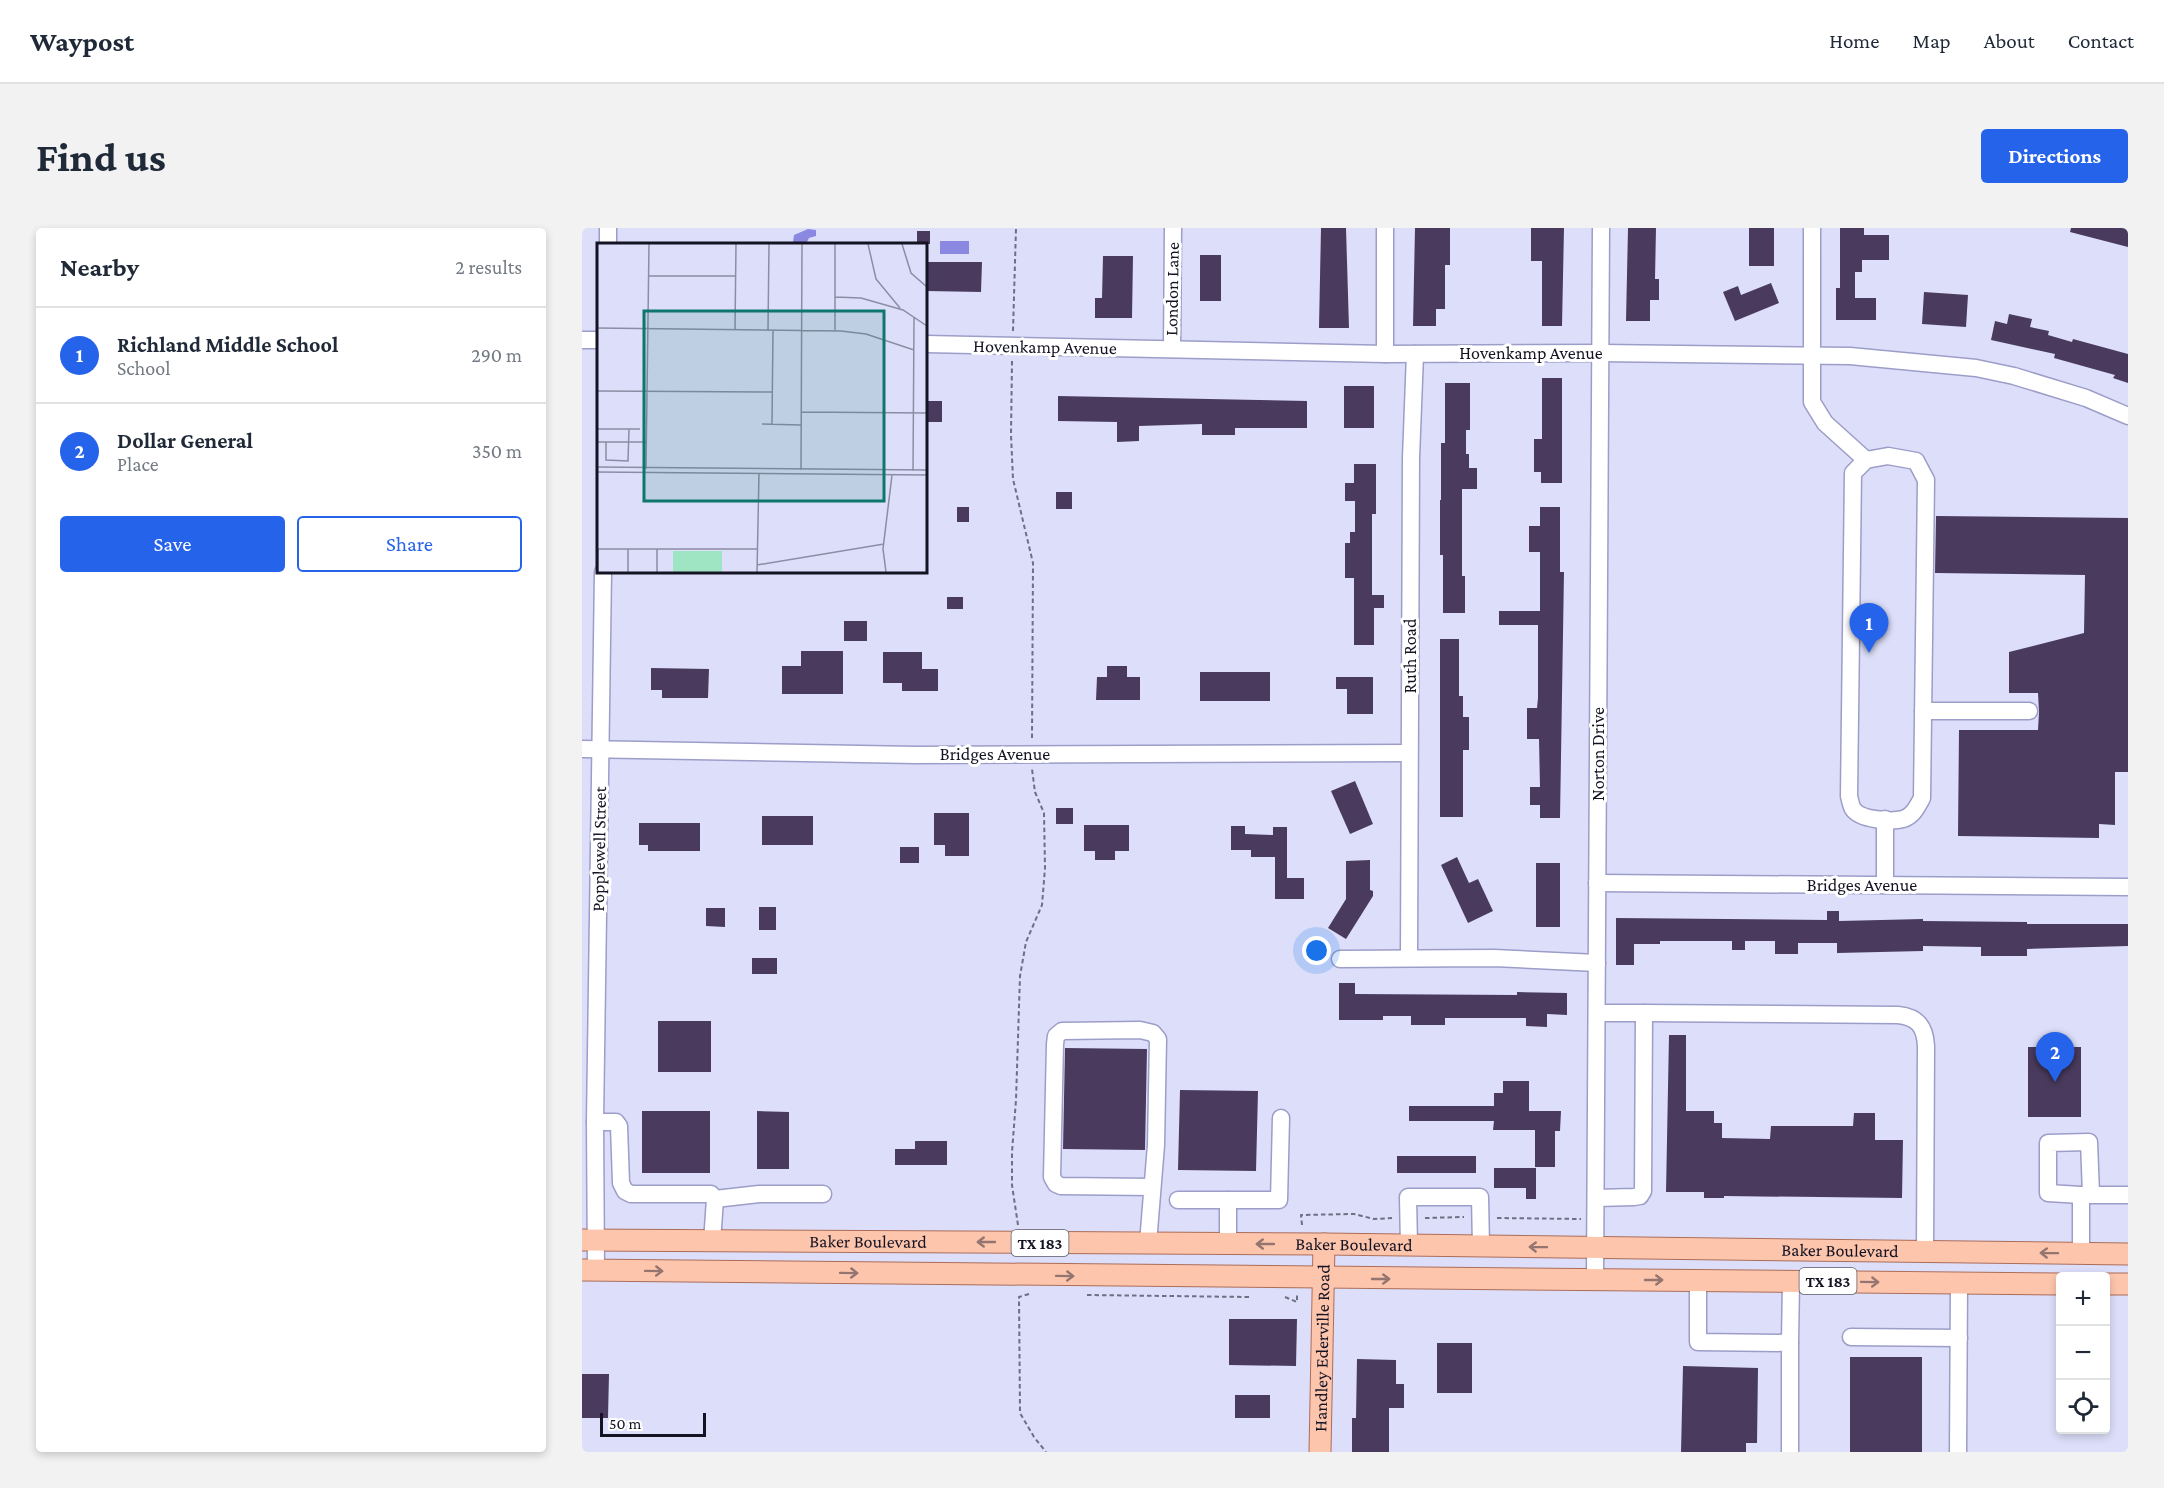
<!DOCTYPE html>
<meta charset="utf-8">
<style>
body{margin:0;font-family:"Crimson Pro",serif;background:#f2f2f3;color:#1f2937}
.controls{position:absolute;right:18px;bottom:18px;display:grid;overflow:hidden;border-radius:6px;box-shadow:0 3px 9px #0003}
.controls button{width:54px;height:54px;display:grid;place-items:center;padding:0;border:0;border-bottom:2px solid #e0e1e3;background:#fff;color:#1f2937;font:30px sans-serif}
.scale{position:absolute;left:18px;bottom:15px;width:106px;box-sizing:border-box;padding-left:6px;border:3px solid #131323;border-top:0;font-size:16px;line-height:21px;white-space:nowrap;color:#131323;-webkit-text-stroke:4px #fff;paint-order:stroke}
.you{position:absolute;left:735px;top:723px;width:21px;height:21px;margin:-15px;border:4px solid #fff;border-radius:50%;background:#1a73e8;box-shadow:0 0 0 9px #1a73e833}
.badge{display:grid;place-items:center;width:39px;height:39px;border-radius:50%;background:#2563eb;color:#fff;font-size:20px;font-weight:700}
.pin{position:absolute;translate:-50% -50px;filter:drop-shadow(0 2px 3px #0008)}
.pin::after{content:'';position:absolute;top:32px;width:21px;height:18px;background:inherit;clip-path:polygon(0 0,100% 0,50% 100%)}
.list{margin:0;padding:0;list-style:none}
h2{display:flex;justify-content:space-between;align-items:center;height:78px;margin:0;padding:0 24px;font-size:26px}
h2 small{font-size:20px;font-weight:400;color:#747a83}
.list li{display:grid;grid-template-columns:39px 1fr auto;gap:18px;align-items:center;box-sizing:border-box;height:96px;padding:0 24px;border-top:2px solid #e0e1e3}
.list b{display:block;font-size:22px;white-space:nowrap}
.list p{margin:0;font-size:20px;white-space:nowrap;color:#747a83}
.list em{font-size:20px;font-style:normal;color:#747a83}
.actions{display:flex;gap:12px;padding:18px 24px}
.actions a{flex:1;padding:14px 0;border:2px solid #2563eb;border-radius:6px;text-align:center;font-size:21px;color:#2563eb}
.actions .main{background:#2563eb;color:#fff}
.icon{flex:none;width:33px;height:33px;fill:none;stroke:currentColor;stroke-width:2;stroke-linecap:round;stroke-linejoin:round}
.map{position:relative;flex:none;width:1546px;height:1224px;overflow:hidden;border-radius:6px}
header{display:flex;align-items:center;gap:36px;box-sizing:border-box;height:84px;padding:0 30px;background:#fff;border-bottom:2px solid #e0e1e3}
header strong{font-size:28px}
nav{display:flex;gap:33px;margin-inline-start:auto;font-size:21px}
.intro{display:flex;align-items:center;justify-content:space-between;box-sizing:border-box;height:144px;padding:0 36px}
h1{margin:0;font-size:42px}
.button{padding:15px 27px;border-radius:6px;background:#2563eb;color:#fff;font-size:21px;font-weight:700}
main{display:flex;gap:36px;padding:0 36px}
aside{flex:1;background:#fff;border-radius:6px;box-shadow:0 3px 9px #0003}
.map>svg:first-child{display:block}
</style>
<header>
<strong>Waypost</strong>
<nav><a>Home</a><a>Map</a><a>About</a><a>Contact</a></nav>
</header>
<div class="intro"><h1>Find us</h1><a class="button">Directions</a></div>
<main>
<aside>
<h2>Nearby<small>2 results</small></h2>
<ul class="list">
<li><span class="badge">1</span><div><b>Richland Middle School</b><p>School</p></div><em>290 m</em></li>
<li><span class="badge">2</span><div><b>Dollar General</b><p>Place</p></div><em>350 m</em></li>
</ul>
<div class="actions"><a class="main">Save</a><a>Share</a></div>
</aside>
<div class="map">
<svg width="1546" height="1224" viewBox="0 0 1546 1224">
<rect width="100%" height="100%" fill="#dddffa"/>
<g fill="#8b88e2">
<polygon points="226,1 234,2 234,8 227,10 224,16 214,16 211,14 212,7"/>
<rect x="358" y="13" width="29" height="13"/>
</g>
<g fill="#4a3b5e">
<polygon points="739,0 764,0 767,100 737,100"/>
<polygon points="833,0 868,0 868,37 863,37 863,81 854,81 854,98 831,98"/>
<polygon points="949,0 982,0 980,98 960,98 960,33 949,33"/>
<polygon points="1046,0 1074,0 1073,51 1077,51 1077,72 1068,72 1068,93 1044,93"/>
<rect x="1167" y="0" width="25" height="38"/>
<polygon points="1258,0 1282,0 1282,7 1307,7 1307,32 1280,32 1280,44 1273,44 1273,70 1294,70 1294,92 1254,92 1254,60 1258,60"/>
<polygon points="1489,0 1546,0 1546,19 1488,4"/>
<rect x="335" y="3" width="13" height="13"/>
<rect x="618" y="27" width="21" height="46"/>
<polygon points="521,28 551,28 550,90 513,90 513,70 520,70"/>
<polygon points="344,34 400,34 399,64 344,63"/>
<polygon points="1189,55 1197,75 1153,93 1141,64 1156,58 1159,67"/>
<polygon points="1342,64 1386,67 1384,99 1340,96"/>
<polygon points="1427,86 1450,91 1448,99 1467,103 1466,107 1490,114 1491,111 1546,126 1546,155 1531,150 1533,147 1472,130 1473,126 1409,112 1413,93 1425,96"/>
<polygon points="960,150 980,150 980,255 959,255 959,244 952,244 952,211 960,211"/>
<polygon points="863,155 888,155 888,202 884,202 884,226 887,226 887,240 895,240 895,261 880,261 880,348 883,348 883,385 861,385 861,327 858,327 858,272 859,272 859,215 863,215"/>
<rect x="762" y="158" width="30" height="42"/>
<polygon points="476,168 725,173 725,200 653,200 653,207 620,207 620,196 557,198 557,213 535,214 535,194 476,193"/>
<rect x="344" y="173" width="16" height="21"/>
<polygon points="772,236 794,236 794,286 790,286 790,367 802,367 802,380 792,380 792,417 772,417 772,350 763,350 763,315 768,315 768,304 773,304 773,273 763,273 763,255 772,255"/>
<rect x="474" y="264" width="16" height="17"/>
<rect x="375" y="279" width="12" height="15"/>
<polygon points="958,279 978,279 978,344 982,344 978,590 958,590 958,577 948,577 948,559 958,559 957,511 945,511 945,480 955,480 956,470 956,397 917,397 917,383 958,383 958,324 947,324 947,298 958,298"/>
<polygon points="1354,288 1546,290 1546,544 1533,544 1533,597 1517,596 1517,610 1376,608 1377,502 1456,502 1457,484 1456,465 1427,465 1427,424 1502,405 1503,347 1353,345"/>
<rect x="365" y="369" width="16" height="12"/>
<rect x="262" y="393" width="23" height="20"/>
<polygon points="858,411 877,411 877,468 881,468 881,489 887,489 887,522 881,522 881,589 858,589"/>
<polygon points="219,423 261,423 261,466 200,466 200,438 219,438"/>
<polygon points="301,424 340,424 340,441 356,441 356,463 320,463 320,455 301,455"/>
<polygon points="525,438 545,438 545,449 558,449 558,472 514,472 515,449 525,449"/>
<polygon points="69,440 127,441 126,470 80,470 80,462 69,462"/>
<rect x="618" y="444" width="70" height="29"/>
<polygon points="754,449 791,449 791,486 765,486 765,461 754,461"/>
<polygon points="773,553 791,596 768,606 749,563"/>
<rect x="474" y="580" width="17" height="16"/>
<polygon points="352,585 387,585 387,628 363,628 363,617 352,617"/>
<rect x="180" y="588" width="51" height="29"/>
<polygon points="57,595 118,595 118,623 66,623 66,617 57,617"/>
<polygon points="502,597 547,597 547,623 533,623 533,632 513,632 513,623 502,623"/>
<polygon points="649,598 663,598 663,606 691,607 691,599 705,599 705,650 722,650 722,671 693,671 693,629 669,629 669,622 649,622"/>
<rect x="318" y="619" width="19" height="16"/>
<polygon points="875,629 887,655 896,651 911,683 886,695 859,637"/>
<polygon points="788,632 788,662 791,663 791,668 764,711 746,700 764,671 764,633"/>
<rect x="954" y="635" width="24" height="64"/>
<rect x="177" y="679" width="17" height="23"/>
<polygon points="124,680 143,680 143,699 124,698"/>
<polygon points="1245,683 1257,683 1257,693 1341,691 1341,693 1445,694 1445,696 1546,696 1546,718 1445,721 1445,728 1399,728 1399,719 1341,718 1341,723 1255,725 1255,715 1216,715 1216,726 1193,726 1193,713 1163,713 1163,722 1150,722 1150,713 1078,713 1078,716 1052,716 1052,737 1034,737 1034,690 1245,692"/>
<rect x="170" y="730" width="25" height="16"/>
<polygon points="757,755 773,755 773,766 935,767 935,764 985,765 985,787 965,786 965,799 944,798 944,790 863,790 863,797 829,797 829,788 801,788 801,792 757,792"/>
<rect x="76" y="793" width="53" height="51"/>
<polygon points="1087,807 1104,807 1104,883 1132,883 1132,895 1140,895 1140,910 1188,911 1189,898 1271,898 1272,885 1293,885 1293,912 1321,912 1320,970 1142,968 1142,970 1122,970 1122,964 1084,964"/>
<rect x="1446" y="819" width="53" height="70"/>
<polygon points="483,820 565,821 563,922 481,921"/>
<polygon points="921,853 947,853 947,883 979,883 978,903 973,903 973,939 953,939 953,902 911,902 912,893 827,893 827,878 912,878 912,865 921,865"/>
<polygon points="598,862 676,863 674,943 596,942"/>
<rect x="60" y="883" width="68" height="62"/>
<polygon points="175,883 207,884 207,941 175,941"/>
<polygon points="333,913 365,913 365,937 313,937 313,921 333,921"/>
<rect x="815" y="928" width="79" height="17"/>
<polygon points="912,940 954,940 954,971 944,971 944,960 912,960"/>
<polygon points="647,1091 715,1091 714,1138 647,1137"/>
<rect x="855" y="1115" width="35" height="50"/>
<rect x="1268" y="1129" width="72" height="95"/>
<polygon points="775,1131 814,1132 814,1156 822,1156 822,1180 807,1180 807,1224 770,1224 770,1190 774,1190"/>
<polygon points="1101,1138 1176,1140 1175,1215 1164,1215 1164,1224 1099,1224"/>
<polygon points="0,1146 27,1146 26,1190 0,1190"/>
<rect x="653" y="1167" width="35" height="23"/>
</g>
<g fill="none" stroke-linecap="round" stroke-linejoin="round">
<defs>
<g id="minor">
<polyline points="1230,0 1230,174 1243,195 1284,232"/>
<polyline points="26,16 26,0"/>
<polyline points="0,112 16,112"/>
<polyline points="344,116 803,126 1019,125 1268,128 1394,140 1432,148 1504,170 1546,188"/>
<polyline points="590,121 591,0"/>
<polyline points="803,126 803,0"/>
<path d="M1306,228L1334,233L1344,252L1340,570C1335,579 1331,588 1321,591C1310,594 1278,592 1271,581C1269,578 1268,572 1267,568L1271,245L1284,232Z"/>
<polyline points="1341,483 1447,483"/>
<polyline points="0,521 334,527 827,525"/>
<polyline points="1303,591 1303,657"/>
<polyline points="1015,655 1546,659"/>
<polyline points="827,730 829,230 833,126"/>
<polyline points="758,731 912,730 1015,735"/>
<path d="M1062,785L1316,787C1336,789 1343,799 1344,818L1343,1023"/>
<polyline points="13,894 34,894 37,898 39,955 43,963 49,966 129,966 133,971 130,1014"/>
<polyline points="1499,967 1466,965 1466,915 1507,914 1509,966"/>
<polyline points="1014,970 1052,969 1058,968 1061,963 1062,785 1015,785"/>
<polyline points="133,971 177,966 241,966"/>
<polyline points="596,972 646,972"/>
<polyline points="566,1015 574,917 576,811 571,805 558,802 480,803 474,808 473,816 470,949 474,956 479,958 570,959"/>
<polyline points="646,1016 646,972 697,972 699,890"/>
<polyline points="827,1018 826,969 898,969 899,1018"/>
<polyline points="1499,1025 1499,967 1546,967"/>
<polyline points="14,1043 13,894 21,344"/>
<polyline points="1013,1052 1019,0"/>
<polyline points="1116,1052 1116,1114 1208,1115 1209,1053"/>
<polyline points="1269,1109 1377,1110"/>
<polyline points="1208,1224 1208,1115"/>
<polyline points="1376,1224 1377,1055"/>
</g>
<g id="major">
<path id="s1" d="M0,1012L742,1016L1546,1026"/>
<path d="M0,1042C493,1050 986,1051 1478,1056"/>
<polyline points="1524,1056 1546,1056"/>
<path id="s2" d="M738,1224L742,1016"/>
</g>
</defs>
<use href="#minor" stroke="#9c9dc8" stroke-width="19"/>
<use href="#major" stroke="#ab6d59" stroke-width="23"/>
<g stroke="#6e6f84" stroke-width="2" stroke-dasharray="4.5 3" stroke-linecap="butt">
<polyline points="431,103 434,0"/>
<polyline points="430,133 429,207 431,251 451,335 450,512"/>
<polyline points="843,990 882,989"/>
<polyline points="915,990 999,991"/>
<polyline points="436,997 430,957 430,924 434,872 438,748 444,714 460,677 463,640 462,585 453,564 450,541"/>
<polyline points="720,997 719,987 772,986 792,991 810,990"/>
<polyline points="447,1066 437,1069 438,1185 452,1209 464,1224"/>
<polyline points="505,1067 667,1069"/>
<polyline points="703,1069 715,1074 715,1066"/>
</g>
<use href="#minor" stroke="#fff" stroke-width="16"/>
<use href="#major" stroke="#fec5ad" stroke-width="21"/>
</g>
<defs><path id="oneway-shaft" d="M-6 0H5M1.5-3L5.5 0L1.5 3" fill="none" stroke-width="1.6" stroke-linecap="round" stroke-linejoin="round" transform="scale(1.5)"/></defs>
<g stroke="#94756f">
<use href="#oneway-shaft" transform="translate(404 1014) rotate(-180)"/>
<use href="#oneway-shaft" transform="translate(683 1016) rotate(180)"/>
<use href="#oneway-shaft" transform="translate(956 1019) rotate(-179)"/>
<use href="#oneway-shaft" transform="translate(1467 1025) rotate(-179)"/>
<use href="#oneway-shaft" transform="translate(72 1043) rotate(1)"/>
<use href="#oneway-shaft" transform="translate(267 1045) rotate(1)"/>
<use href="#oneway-shaft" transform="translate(483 1048) rotate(1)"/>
<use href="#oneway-shaft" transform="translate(799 1051)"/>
<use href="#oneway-shaft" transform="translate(1072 1052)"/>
<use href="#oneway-shaft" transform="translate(1288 1054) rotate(1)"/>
</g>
<g text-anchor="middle" stroke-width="6" stroke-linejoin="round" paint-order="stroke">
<g fill="#fff" stroke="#5a5a65" stroke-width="1.5">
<rect x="429.5" y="1002" width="57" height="26" rx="4.5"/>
<rect x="1217.5" y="1040" width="57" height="26" rx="4.5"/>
</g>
<g font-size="16" font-weight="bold" fill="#131323">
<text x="458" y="1021">TX 183</text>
<text x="1246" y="1059">TX 183</text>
</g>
<g font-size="18" fill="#131323" stroke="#fff">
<text transform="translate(590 61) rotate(-89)" y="6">London Lane</text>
<text transform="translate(463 119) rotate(1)" y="6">Hovenkamp Avenue</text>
<text x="949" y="131">Hovenkamp Avenue</text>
<text transform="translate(828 428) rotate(-90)" y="6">Ruth Road</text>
<text x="413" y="532">Bridges Avenue</text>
<text transform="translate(1016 526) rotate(-90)" y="6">Norton Drive</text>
<text transform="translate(17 621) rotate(-89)" y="6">Popplewell Street</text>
<text x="1280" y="663">Bridges Avenue</text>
<text dy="6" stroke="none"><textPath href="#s1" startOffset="286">Baker Boulevard</textPath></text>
<text dy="6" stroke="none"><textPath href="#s1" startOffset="772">Baker Boulevard</textPath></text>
<text dy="6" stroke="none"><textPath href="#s1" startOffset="1258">Baker Boulevard</textPath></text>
<text dy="6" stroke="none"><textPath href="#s2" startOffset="104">Handley Ederville Road</textPath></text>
</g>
</g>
<g transform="translate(15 15)">
<rect width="330" height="330" fill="#dddffa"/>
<path d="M76,308H125V329H76Z" fill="#9fe5c4"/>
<path fill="none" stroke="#8c8da4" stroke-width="1.5" d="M271,1L279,36L303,65M305,1L314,30L330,44M51,33H139M238,54L264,55L306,67L330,83M0,85L244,88L269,91L317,107M138,87L139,1M171,87L172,1M238,87V1M0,148L175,149M204,169L330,170M165,181L204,182M175,181L176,87M0,186H32M0,199H49M9,199V217L31,218L32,186H43M0,224L330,227M49,226L52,1M204,227L205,1M316,228L317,75M0,229L330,232M0,306H161M60,306V329M160,322L287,301M1,329V306M31,329V306M160,329L162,230M289,329L286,306L295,232"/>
<path fill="#0f766e" fill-opacity="0.15" stroke="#0f766e" stroke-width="3" d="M47,68H287V258H47Z"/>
<rect width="330" height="330" fill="none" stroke="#131323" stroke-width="3"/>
</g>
</svg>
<div class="controls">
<button>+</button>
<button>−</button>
<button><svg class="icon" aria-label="locate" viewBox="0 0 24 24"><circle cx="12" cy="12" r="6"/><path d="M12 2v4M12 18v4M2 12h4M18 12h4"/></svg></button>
</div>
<div class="scale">50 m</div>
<div class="you"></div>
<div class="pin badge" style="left:1287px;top:425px">1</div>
<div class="pin badge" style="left:1473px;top:854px">2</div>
</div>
</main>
